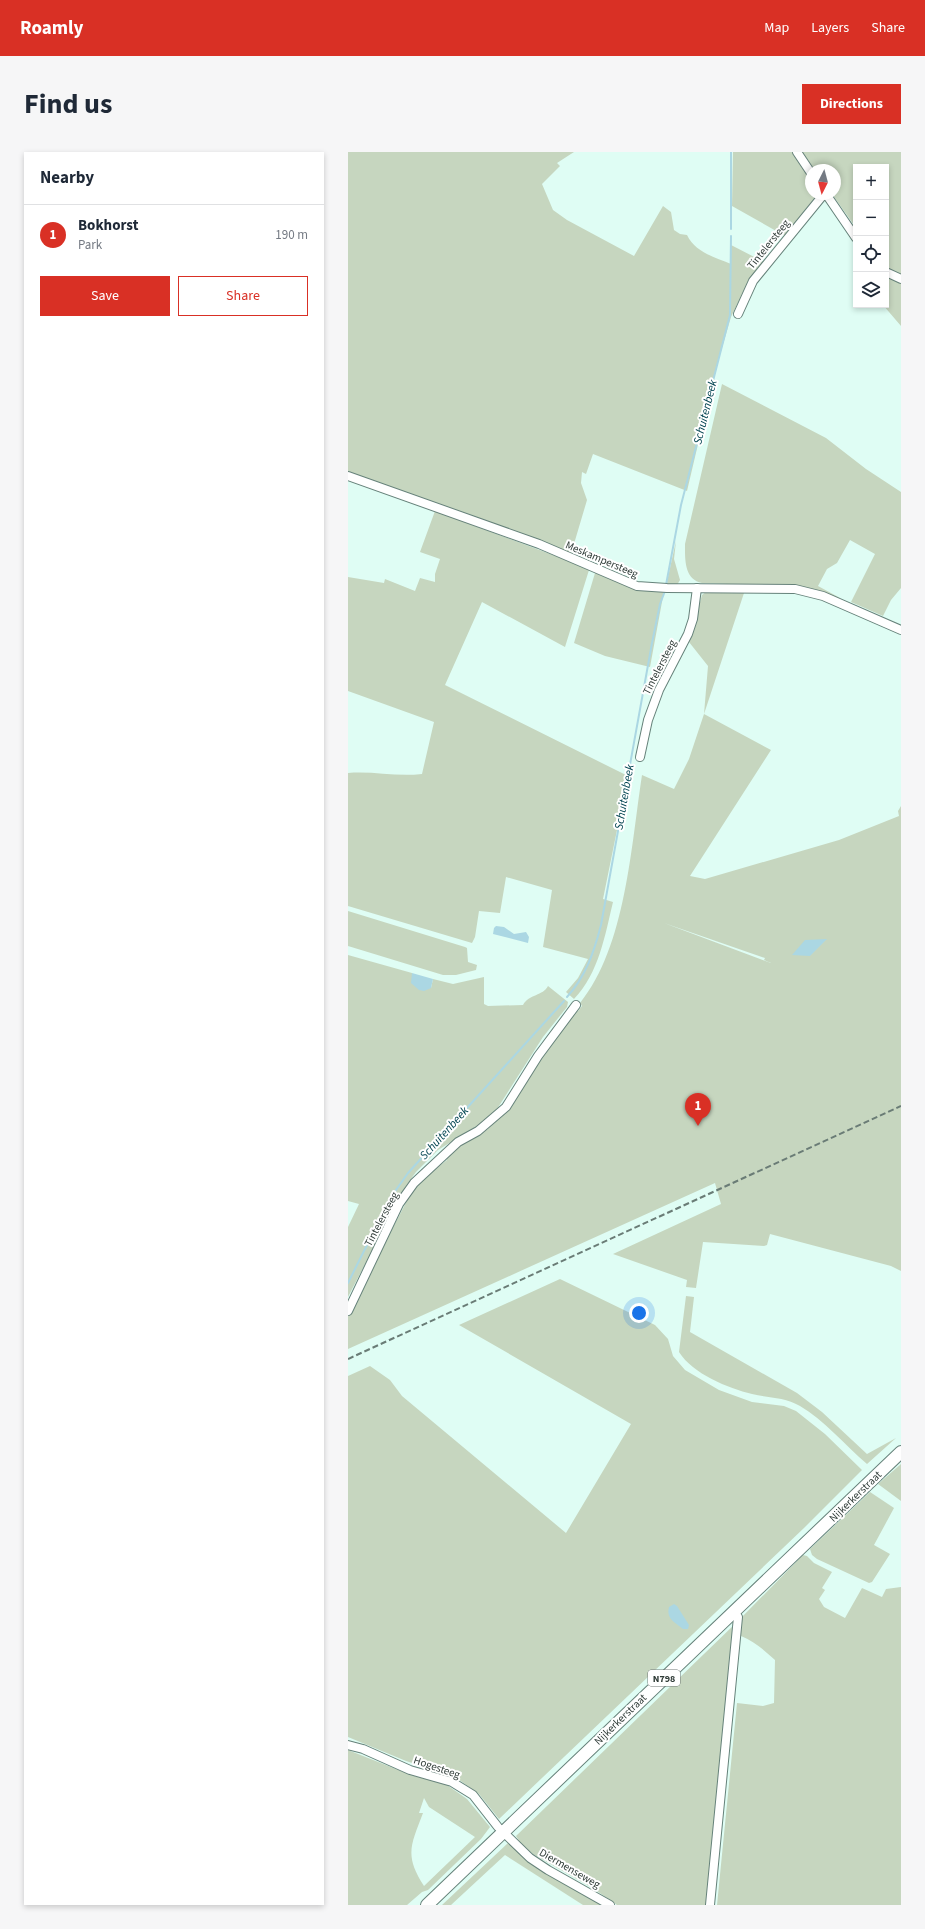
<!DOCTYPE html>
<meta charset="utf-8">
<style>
body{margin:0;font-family:"Source Sans 3",sans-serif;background:#f6f6f7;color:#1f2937}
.controls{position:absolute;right:12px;top:12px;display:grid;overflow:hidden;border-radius:0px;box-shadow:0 2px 6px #0003}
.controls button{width:36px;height:36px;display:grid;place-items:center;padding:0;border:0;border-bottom:1px solid #e0e1e3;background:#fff;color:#1f2937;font:20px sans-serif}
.compass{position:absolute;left:457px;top:12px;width:36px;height:36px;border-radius:50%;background:#fff;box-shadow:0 2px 6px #0003;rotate:186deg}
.you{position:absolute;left:291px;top:1161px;width:14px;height:14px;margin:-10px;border:3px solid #fff;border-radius:50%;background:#1a73e8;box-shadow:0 0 0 6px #1a73e833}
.badge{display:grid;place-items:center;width:26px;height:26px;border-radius:50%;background:#d93025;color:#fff;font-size:13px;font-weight:700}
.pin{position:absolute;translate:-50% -33px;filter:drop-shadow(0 1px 2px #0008)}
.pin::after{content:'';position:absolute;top:21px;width:14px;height:12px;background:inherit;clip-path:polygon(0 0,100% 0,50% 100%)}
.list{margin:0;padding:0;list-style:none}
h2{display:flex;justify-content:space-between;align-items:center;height:52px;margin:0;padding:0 16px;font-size:17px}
h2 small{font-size:13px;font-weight:400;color:#747a83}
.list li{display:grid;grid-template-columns:26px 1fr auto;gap:12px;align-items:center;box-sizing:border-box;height:60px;padding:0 16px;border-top:1px solid #e0e1e3}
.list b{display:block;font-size:15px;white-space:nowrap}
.list p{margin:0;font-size:13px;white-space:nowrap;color:#747a83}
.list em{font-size:13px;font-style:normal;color:#747a83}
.actions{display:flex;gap:8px;padding:12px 16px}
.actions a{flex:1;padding:9px 0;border:1px solid #d93025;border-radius:0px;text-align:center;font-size:14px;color:#d93025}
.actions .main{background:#d93025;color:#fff}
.icon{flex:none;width:22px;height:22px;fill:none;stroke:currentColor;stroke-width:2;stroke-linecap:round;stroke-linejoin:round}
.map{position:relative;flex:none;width:553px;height:1753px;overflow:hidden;border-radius:0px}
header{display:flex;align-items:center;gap:24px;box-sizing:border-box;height:56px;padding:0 20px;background:#d93025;color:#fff}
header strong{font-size:19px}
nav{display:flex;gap:22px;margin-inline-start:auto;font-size:14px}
.intro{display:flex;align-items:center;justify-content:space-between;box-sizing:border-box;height:96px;padding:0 24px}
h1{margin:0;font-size:28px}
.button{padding:10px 18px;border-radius:0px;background:#d93025;color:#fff;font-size:14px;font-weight:700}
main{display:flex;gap:24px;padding:0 24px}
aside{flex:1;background:#fff;border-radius:0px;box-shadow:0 2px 6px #0003}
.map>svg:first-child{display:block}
</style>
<header>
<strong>Roamly</strong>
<nav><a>Map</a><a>Layers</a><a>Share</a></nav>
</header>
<div class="intro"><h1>Find us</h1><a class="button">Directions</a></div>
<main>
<aside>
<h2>Nearby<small></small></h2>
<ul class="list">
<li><span class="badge">1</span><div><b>Bokhorst</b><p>Park</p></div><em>190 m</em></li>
</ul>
<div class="actions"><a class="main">Save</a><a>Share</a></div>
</aside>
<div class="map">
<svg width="553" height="1753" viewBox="0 0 553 1753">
<rect width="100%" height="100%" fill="#dffdf4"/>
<g fill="#c6d6bf" fill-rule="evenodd">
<path d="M0,0H226L209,11L212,14L194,32L205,58L219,68L286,104L315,54L323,60L326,78L332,82L339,83C347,100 366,105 383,112V93L416,110L394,142L383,165L367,220L339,339L245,302L238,322L234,320L233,331L239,348L223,402L0,320Z"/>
<polygon points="385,0 445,0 463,25 463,42 469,42 469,43 437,84 384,54"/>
<polygon points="454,0 553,0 553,123 538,116 538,15 508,15 508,76 484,42 487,42 487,18 467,18"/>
<polygon points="538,124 553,130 553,174 535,153 538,153"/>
<path d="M374,232L478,286L518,317L553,340V436L543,448L535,464L503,450L527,402L502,388L489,411L479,417L470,434L494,447L456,435L354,431C336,427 337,407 337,392Z"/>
<path d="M87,359L213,406L241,418L217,495L134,450L97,533L280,624L255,747L265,750C257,783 251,821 226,847L218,840L230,826L240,807L195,795L204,738L158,725L152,761L131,759L127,785L124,791L0,754V621C26,619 48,625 74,622L86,570L0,539V425L36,431L37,427L67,439L72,426L87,430V422L92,407L72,400Z"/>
<polygon points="328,389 326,407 332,428 329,433 318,434"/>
<polygon points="247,421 289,437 316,439 302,515 257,504 226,491"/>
<path d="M358,440L396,441L356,562L423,598L342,724L357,727L491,688L551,664L550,659L553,654V1119L543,1114L422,1082L419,1093L416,1094L355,1090L348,1136L338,1135L339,1128L265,1102L373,1052L367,1031L0,1197V1162L63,1041L76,1026L99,1008L98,1005L115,992L140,977L156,960L195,900L226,858L230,859L234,854L232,851C278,794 283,694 294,623L326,637L341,607L356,562L360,514L341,490L354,443ZM316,771L417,806L416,808L423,811Z"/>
<polygon points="0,759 117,795 119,796 120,810 129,813 128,818 108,823 95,823 0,794"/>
<path d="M0,803L64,821V831L83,836L85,827L105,832L136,825V852L140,854L175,853C181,842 195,844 200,834L220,850L219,855L195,885L149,957L137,969L90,998L68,1020L57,1035L0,1145V1075L11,1052L0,1049Z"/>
<polygon points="212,1127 307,1173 320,1187 325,1204 337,1218 371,1238 404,1250 436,1254 448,1259 477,1282 514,1318 456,1376 151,1667 131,1642 107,1625 58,1609 0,1585 0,1224 22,1214 42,1228 54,1244 218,1381 283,1272 111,1173"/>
<path d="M338,1144L346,1145L342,1180L449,1241L474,1260L519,1302L548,1286L519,1312C497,1293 476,1268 452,1254C437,1245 420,1246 404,1242C380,1236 345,1222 331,1200Z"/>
<polygon points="553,1312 553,1349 530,1332"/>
<polygon points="522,1340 546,1356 526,1393 542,1402 524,1430 521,1431 469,1407 464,1403 462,1397"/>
<path d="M455,1403L459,1404L466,1411L484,1420L474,1436L477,1438L471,1447L476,1455L497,1466L514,1436L534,1445L538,1437L553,1435V1753H369L389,1551L415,1554L426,1551L427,1508C416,1498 407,1490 393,1484L392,1467Z"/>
<polygon points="388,1471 360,1753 269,1753 246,1737 185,1702 174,1693 168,1684"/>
<path d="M0,1598L63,1623L99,1633L119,1647L142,1675L133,1687L80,1738L74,1740L59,1753H0ZM76,1646L81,1655L127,1685L76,1734C56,1703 63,1693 75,1661H71Z"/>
<polygon points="160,1691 162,1691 258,1753 235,1753 157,1703 103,1753 94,1753"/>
</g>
<g fill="#abd7e3">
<polygon points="148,774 156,775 166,782 178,780 181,785 180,791 145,782 146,776"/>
<polygon points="479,787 462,804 444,803 457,788"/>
<polygon points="64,821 85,827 83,836 76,839 71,838 63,831"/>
<path d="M326,1452L329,1454L341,1473L340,1477H335C327,1470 318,1467 321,1455Z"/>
</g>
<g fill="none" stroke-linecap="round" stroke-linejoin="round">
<g stroke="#abd7e3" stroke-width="2">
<polyline points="383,0 383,77"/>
<polyline points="318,433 333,353 382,163 383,84"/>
<path d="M219,845C238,824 246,800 253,773L304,491L312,452L317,439"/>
<polyline points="0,1131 43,1045 60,1021 216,849"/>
</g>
<defs>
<g id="street">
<polyline points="449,0 463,21"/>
<polyline points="478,42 508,86"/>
<polyline points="538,120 553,127"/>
<polyline points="390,162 405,129 476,42"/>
<polyline points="0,324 191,392 289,434 319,436 447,437 475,444 553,478"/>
<polyline points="292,605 300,568 311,538 340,482 345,467 349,436"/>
<polyline points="0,1159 51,1052 66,1031 110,990 130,979 158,955 190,904 228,853"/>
<polyline points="0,1593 15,1597 62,1618 104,1630 125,1643 150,1675 182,1706 200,1718 262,1753"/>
<polyline points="362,1753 390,1465 386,1460"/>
</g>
<polyline id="primary" points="79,1753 553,1300"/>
</defs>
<use href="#street" stroke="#66827a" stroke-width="10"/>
<use href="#primary" stroke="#66827a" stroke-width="14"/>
<use href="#street" stroke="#fff" stroke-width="8"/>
<use href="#primary" stroke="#fff" stroke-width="12"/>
<polyline stroke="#6a7c76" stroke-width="2" stroke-dasharray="6 3" stroke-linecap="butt" points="0,1207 553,954"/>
</g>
<g text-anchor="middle" stroke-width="4" stroke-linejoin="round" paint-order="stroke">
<rect fill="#fff" stroke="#6e7674" stroke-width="1" x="300" y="1518" width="32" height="16" rx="3"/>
<g font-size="10" font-weight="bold" fill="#303c38">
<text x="316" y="1530">N798</text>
</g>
<g font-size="11" fill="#303c38" stroke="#fff">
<text transform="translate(420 92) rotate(-51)" y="4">Tintelersteeg</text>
<text transform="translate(254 407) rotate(23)" y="4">Meskampersteeg</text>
<text transform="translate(311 515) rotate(-63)" y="4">Tintelersteeg</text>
<text transform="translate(33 1067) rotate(-62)" y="4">Tintelersteeg</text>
<text transform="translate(507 1344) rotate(-44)" y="4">Nijkerkerstraat</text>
<text transform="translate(272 1567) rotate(-44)" y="4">Nijkerkerstraat</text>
<text transform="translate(89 1615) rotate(19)" y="4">Hogesteeg</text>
<text transform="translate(222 1716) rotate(30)" y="4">Diermenseweg</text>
</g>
<g font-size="12" font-style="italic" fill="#004350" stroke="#fff">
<text transform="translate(357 260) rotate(-76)" y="4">Schuitenbeek</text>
<text transform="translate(276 645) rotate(-80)" y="4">Schuitenbeek</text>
<text transform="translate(96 981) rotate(-48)" y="4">Schuitenbeek</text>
</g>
</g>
</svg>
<div class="controls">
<button>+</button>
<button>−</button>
<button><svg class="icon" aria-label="locate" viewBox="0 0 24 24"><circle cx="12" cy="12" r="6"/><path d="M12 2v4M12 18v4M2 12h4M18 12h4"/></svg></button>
<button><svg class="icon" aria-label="layers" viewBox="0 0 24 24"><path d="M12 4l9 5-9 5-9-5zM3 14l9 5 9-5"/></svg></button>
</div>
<svg class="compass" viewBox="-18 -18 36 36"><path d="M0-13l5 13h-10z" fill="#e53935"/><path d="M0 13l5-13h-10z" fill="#747a83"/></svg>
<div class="you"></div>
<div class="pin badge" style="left:350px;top:974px">1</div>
</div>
</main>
